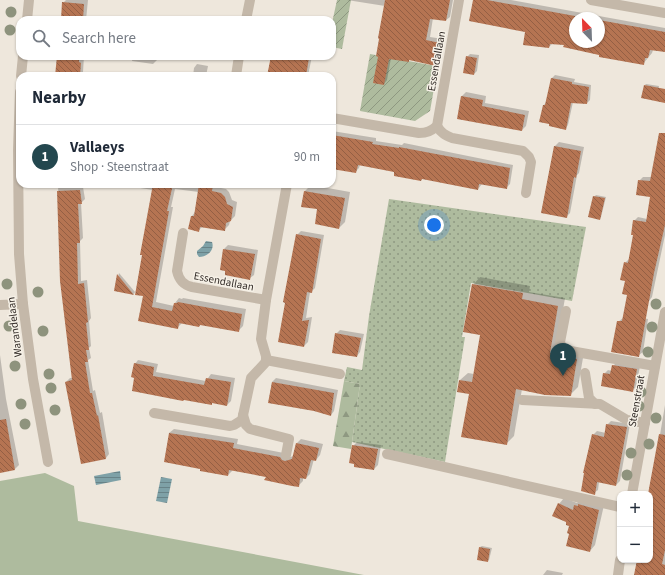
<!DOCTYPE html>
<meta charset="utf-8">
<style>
body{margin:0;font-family:"Source Sans 3",sans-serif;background:#f6f6f7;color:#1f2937}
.controls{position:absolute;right:12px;bottom:12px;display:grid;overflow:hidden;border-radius:8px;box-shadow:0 1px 3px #0004}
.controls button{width:36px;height:36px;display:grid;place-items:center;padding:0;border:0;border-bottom:1px solid #e0e1e3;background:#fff;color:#1f2937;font:20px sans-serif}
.compass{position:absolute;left:569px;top:12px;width:36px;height:36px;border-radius:50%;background:#fff;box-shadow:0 1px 3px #0004;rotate:337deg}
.you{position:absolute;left:434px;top:225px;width:14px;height:14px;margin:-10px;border:3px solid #fff;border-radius:50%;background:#1a73e8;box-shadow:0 0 0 6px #1a73e833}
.badge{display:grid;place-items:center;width:26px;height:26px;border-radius:50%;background:#23474e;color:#fff;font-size:13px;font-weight:700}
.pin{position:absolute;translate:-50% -33px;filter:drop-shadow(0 1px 2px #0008)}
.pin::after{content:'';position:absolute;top:21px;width:14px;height:12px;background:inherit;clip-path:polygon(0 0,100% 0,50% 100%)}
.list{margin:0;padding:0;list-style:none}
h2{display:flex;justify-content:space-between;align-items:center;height:52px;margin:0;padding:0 16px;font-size:17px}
h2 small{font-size:13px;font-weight:400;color:#747a83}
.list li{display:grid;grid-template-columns:26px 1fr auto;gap:12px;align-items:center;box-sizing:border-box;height:64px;padding:0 16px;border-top:1px solid #e0e1e3}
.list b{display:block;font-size:15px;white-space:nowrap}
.list p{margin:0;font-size:13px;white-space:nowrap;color:#747a83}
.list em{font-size:13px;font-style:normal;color:#747a83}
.icon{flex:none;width:22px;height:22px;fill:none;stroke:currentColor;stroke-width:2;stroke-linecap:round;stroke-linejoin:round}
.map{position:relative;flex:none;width:665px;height:575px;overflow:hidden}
.search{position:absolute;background:#fff;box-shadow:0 1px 3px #0004;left:16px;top:16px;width:320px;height:44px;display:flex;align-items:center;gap:10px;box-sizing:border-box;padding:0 14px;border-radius:12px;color:#747a83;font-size:15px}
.panel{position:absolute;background:#fff;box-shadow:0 1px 3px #0004;left:16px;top:72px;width:320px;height:116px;border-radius:12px}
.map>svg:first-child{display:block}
</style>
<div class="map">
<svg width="665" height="575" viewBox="0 0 665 575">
<defs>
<pattern id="grass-dots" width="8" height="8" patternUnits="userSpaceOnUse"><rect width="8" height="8" fill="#aebb9e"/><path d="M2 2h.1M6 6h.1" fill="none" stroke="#8e9881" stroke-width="1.8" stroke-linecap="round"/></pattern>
<pattern id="forest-firs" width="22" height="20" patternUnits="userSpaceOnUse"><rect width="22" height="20" fill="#aebb9e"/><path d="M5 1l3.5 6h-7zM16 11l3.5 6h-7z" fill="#8e9881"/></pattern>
<pattern id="garden-furrows" width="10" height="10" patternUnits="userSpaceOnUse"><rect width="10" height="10" fill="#aebb9e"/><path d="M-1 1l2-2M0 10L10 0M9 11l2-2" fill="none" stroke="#8e9881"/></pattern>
<pattern id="water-rules" width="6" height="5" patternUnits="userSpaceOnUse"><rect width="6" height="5" fill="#7ea1a7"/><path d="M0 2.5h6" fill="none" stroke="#688388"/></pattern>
<pattern id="building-back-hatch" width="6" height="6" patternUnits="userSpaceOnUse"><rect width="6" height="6" fill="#b57452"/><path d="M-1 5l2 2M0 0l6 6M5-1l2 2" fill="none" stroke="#945f44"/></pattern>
</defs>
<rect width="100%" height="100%" fill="#eee7dc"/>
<polygon fill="url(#grass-dots)" points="389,199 586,227 572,301 471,283 462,337 465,337 445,462 352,442 360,384 344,381 347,367 362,370 369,316"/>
<polygon fill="url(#forest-firs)" points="344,381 360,384 351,449 333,446"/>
<polygon fill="#aebb9e" points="45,473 74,486 78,521 364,575 0,575 0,481"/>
<g fill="url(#garden-furrows)">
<polygon points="337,0 351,0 342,49 332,47 332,23"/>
<polygon points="370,54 436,66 434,75 436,77 430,111 415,121 360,111"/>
</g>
<g fill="url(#water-rules)">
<path d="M206,241L212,242C215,250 207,257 199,257L197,254V251L203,246Z"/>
<polygon points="120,471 121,480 96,485 94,476"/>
<polygon points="161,477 172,479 167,503 156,501"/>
</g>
<g fill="#0003" fill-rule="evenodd">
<polygon points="66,0 88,0 86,20 62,20 63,3"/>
<polygon points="347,0 453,0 450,17 446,20 433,18 430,37 443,39 439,61 435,65 410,59 409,61 391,58 387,80 384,84 379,56 385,6"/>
<path d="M474,0H511L665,28V51L653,50L652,53L643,64L600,54L584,47L553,43L549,47L527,31ZM575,18H599V42H575Z"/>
<polygon points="470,54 479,55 477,71 474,74 467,57"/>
<polygon points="58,56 84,56 83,72 81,76 56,76"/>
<polygon points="133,56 157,56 157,60 153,64 132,61"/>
<polygon points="272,56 312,56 308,76 268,76"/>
<polygon points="197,64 208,66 206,76 193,76 194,68"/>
<polygon points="180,74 192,76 178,76"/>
<polygon points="555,75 575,79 574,82 591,85 590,100 587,103 573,102 568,125 565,129 550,123 544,105 546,102 552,78"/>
<polygon points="646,84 659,86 657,98 645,85"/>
<polygon points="466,92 486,96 485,103 529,111 526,126 522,130 458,118 462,96"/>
<polygon points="332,131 376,138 376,141 402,145 404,143 513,165 510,184 506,188 482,184 478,189 423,178 421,180 396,171 360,165 359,168 355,172 332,168"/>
<polygon points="665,138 665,235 652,297 637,317 648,319 643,352 639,355 618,322 623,318 629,294 626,280 625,263 629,259 634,235 634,221 638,217 647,219 651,196 639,181 643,177 652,177"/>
<polygon points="559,142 584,147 579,173 577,175 570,213 566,217 555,146"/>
<polygon points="58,184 81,184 81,187 83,187 85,199 81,203 83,238 80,241 81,281 87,280 91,318 89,321 91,346 89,348 91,358 88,360 93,391 95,390 100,413 102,412 109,454 106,458 82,463 66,382 70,378 73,378 61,281"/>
<polygon points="135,184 216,184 216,187 226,189 229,192 232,200 237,202 235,216 230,221 229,225 224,230 203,226 199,230 192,216 195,212 199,192 175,189 171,207 173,207 156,302 174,306 175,303 179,298 182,299 183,298 246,309 243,326 238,331 201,324 199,326 182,323 177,328 139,320 144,295 153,190 134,187"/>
<polygon points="311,185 350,192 345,222 339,228 318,209 305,191"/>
<polygon points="596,195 606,197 601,217 600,219 594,197"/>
<polygon points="301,231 324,235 315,288 311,292 310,292 306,318 312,317 308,342 304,346 279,342 297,235"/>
<polygon points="228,245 258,250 254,275 250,278 221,269 224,249"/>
<polygon points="119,273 135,292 134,294 115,290"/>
<polygon points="480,277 530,286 529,292 565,298 557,345 584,352 578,387 570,395 522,389 514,436 506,444 460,380 468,373 474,374 481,334 473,285"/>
<polygon points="340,330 364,334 360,352 357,356 336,334"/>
<polygon points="0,355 6,399 19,465 15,469 0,472"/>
<polygon points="138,360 158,364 156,372 206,381 211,374 235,378 231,401 227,405 213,402 211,404 136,377 135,364"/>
<polygon points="617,362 640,366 636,387 632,391 604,374 608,370 612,371 613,366"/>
<polygon points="276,378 338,390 334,411 331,415 314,410 269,402 272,382"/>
<polygon points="665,405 665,575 636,575 638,560 650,560 650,494"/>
<polygon points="611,421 630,424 620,481 616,485 599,482 598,490 594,493 593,435 597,431 606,433 607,425"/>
<polygon points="174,429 238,439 237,444 284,453 287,456 290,457 294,456 297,443 301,439 323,444 320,455 316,460 314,459 310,474 306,478 303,478 303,481 298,486 268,477 233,470 228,475 169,433"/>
<polygon points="357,442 381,445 378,465 374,469 353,446"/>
<polygon points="564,498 577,503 580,500 604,505 595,545 590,551 570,533 570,525 559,504"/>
<polygon points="482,546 492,548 489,560 487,561 480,547"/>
<polygon points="547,570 563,573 562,575 543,575"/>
</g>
<g fill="url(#building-back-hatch)">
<polygon points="385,0 450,0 446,21 430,19 426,40 440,43 436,66 409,60 409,62 389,59 384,85 373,83 378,57 376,56 379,39 378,38"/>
<polygon points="473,0 487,0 575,16 575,42 599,42 599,20 665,32 665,52 650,50 648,58 645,58 644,65 599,57 599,55 563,47 564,45 550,44 549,48 523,45 525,32 469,21"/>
<polygon points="62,2 84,4 83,20 61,20"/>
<polygon points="57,56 79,56 79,62 81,63 80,76 55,76"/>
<polygon points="271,56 296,56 309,58 306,76 267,76"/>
<polygon points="466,56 477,58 474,75 463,73"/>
<polygon points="551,78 572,82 572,84 589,87 587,104 571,103 566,130 549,126 549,124 539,122 543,105 545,105"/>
<polygon points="644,85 665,89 665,103 641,98"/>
<polygon points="461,96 483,100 482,106 525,115 522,131 457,119"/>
<polygon points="659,133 665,133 665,225 654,273 639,357 611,352 617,321 622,321 627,295 622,294 625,281 620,280 624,262 628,263 633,235 631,235 633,220 646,222 650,197 636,195 638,180 650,181"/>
<polygon points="332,135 373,142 372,144 399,148 399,147 510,168 507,189 479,184 478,190 422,179 421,181 394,176 394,172 358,165 356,173 332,169"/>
<polygon points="554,146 581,151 576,178 574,177 567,218 541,213"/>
<polygon points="153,184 173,184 167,211 169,211 152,307 172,311 174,303 177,303 178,302 242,314 239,332 200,325 199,327 179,323 178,329 138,321 143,296 135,295 142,255 140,255"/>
<polygon points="199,184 213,184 212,191 221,193 225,197 227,204 233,207 231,221 226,223 225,231 200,227 199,232 188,229 191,216 194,216"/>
<polygon points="80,190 82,204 78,204 80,243 77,243 78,284 84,283 88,322 86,323 89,350 86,350 88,362 85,362 90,393 92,393 97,416 98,415 106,459 81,464 65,382 72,380 60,281 57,191"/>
<polygon points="304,191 345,198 339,229 315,224 317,209 301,207"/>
<polygon points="593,196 605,198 600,220 588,217"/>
<polygon points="296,234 321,239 312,293 307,292 302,321 309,320 304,347 278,342 285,303 283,302"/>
<polygon points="223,249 255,254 250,280 225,275 225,271 220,270"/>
<polygon points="117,274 134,295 114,291"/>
<polygon points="472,284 523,293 522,299 558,306 550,353 577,359 571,396 545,395 516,389 507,445 461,437 469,394 457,392 459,380 472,382 480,335 463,332"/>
<polygon points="335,333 361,338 357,357 332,353"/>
<polygon points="134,363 154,367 153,376 204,385 206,378 231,382 227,406 212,403 212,405 184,400 183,401 132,391 134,378 131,377"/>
<polygon points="612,365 637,369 633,392 601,386 603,373 610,374"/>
<polygon points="272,382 334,393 331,416 314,411 268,403"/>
<polygon points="6,419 15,470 0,473 0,420"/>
<polygon points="606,424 627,427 616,486 597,482 595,495 581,491 584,473 583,473 592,434 604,437"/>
<polygon points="169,433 234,443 233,448 280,457 282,460 285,461 292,459 296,443 319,448 316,461 311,460 306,479 300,478 299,487 292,486 264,480 266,477 229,470 228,476 200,471 200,469 164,462"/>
<polygon points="659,434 665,435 665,550 662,564 665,565 665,575 634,575 637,560 650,562 650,494 648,494"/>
<polygon points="352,445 378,449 374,470 354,467 354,464 349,463"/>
<polygon points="558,503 573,510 574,505 578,506 578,504 599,510 590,552 566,546 569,534 567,533 569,526 566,525 566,522 552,516"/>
<polygon points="479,547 490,549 488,562 477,560"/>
</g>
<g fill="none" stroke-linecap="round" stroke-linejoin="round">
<g stroke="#c4b8a9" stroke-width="10">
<polyline points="591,0 665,13"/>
<polyline points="27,20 29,0"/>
<polyline points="246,20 250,0"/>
<polyline points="21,76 23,56"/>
<polyline points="236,76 239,56"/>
<polyline points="20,92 18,150 19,254 23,304 33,379 48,462"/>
<path d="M332,118L419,133C427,133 431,131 437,126C441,133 445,135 452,138L523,151L529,157L531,162L526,193"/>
<polyline points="437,126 459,0"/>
<path d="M183,233L177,271C179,280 183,285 192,287L266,300"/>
<polyline points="0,305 23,304"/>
<polyline points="566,311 560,342 561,345 565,350 655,366"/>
<polyline points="266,360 340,374"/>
<polyline points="585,373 589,398 595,404"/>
<polyline points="522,400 600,404 627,420 645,423"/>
<polyline points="154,413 230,426 234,425 242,420 251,378 265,363 266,360 266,356 261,339 266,300 287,184"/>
<polyline points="243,415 246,425 250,429 289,439 286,455"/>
<polyline points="387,454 620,507"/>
<polyline points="632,494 665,312"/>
<polyline points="618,575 620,560"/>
</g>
</g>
<g fill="#8e937d">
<circle cx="11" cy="12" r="5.5"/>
<circle cx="10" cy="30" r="5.5"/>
<circle cx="7" cy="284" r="5.5"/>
<circle cx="38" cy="292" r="5.5"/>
<circle cx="656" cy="304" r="5.5"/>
<circle cx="9" cy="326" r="5.5"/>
<circle cx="652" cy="327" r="5.5"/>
<circle cx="43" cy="331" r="5.5"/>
<circle cx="648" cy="352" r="5.5"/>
<circle cx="15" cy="366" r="5.5"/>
<circle cx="49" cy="374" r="5.5"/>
<circle cx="51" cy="388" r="5.5"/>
<circle cx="641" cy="392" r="5.5"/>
<circle cx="21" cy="404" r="5.5"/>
<circle cx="639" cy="406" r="5.5"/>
<circle cx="55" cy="410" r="5.5"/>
<circle cx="656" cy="418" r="5.5"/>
<circle cx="25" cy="424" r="5.5"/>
<circle cx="649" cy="444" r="5.5"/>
<circle cx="631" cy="453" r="5.5"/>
<circle cx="627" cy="475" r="5.5"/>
</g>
<g text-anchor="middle" stroke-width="3" stroke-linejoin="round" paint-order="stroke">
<g font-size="11" fill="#332c28" stroke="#f6f1e7">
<text transform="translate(436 61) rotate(-80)" y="4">Essendallaan</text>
<text transform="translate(224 281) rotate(11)" y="4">Essendallaan</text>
<text transform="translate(14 327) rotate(-97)" y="4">Warandelaan</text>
<text transform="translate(636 401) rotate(-80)" y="4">Steenstraat</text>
</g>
</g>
</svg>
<div class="controls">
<button>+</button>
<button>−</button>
</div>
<svg class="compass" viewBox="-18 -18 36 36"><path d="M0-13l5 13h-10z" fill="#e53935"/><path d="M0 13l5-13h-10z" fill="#747a83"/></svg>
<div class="you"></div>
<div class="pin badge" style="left:563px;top:376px">1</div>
<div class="search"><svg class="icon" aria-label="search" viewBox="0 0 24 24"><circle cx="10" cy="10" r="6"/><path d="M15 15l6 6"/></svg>Search here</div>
<section class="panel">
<h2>Nearby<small></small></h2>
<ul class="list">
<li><span class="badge">1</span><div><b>Vallaeys</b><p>Shop · Steenstraat</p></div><em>90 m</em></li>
</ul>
</section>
</div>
